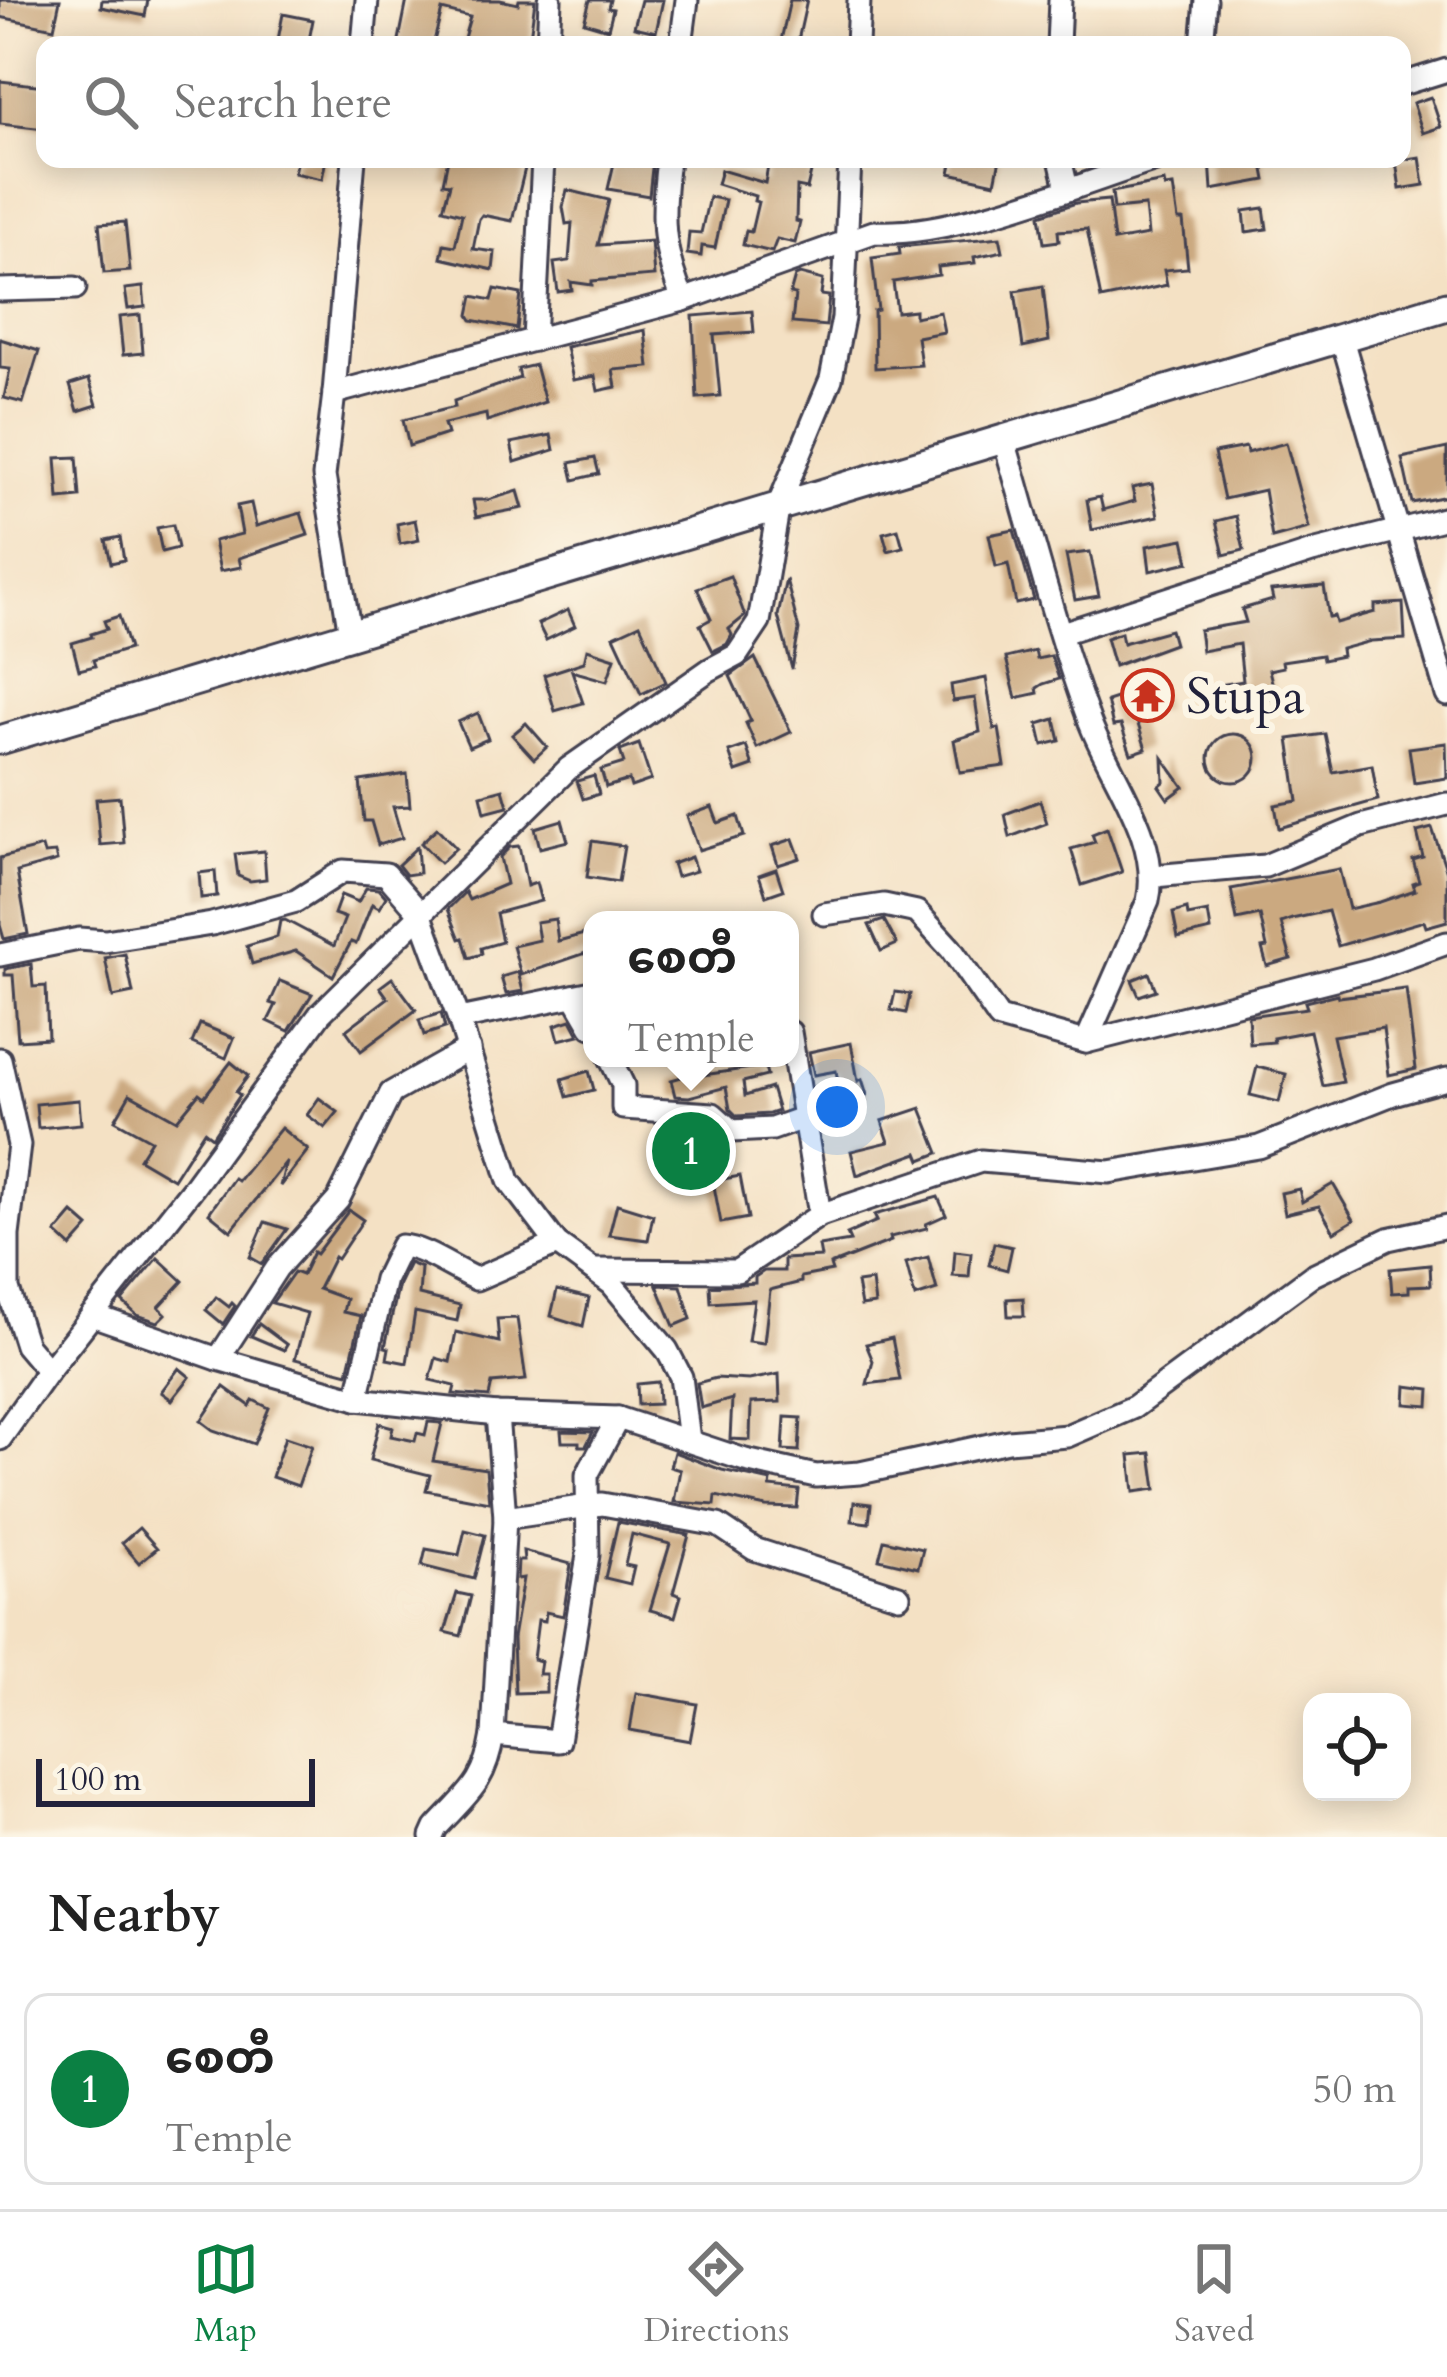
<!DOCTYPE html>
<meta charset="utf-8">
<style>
body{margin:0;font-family:Cardo,"Noto Sans Myanmar",serif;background:#f2f2f2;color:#222}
.controls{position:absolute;right:36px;bottom:36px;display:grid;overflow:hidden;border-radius:24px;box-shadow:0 6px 30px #0003}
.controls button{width:108px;height:108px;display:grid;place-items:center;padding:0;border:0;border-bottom:3px solid #e0e0e0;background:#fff;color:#222;font:60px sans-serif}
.scale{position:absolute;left:36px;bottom:30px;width:279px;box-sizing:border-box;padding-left:12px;border:6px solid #22223b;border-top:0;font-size:33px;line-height:42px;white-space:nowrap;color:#22223b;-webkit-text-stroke:9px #fcf5e5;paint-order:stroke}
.you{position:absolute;left:837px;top:1107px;width:42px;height:42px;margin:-30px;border:9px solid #fff;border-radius:50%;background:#1a73e8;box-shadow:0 0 0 18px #1a73e833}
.badge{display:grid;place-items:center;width:78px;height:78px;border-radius:50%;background:#0b8043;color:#fff;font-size:39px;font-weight:700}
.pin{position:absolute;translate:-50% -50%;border:6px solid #fff;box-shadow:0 3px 12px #0006}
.popup{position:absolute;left:583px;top:911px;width:216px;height:156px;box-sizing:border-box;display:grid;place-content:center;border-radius:24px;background:#fff;filter:drop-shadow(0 3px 9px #0005);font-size:39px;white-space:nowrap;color:#767676}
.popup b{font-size:45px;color:#222}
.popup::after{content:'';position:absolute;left:50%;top:100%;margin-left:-24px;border:24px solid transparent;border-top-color:#fff}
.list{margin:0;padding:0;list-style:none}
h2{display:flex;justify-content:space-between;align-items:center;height:156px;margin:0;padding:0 48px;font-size:51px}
h2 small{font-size:39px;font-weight:400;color:#767676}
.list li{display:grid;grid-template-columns:78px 1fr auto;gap:36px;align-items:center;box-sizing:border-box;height:192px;margin:0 24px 24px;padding:0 24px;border:3px solid #e0e0e0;border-radius:24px}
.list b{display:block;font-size:45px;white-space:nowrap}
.list p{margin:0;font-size:39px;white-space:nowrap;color:#767676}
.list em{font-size:39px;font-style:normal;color:#767676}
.icon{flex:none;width:66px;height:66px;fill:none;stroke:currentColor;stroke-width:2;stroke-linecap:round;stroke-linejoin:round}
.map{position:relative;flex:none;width:1447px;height:1837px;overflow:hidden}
.search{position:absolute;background:#fff;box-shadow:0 6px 30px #0003;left:36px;right:36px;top:36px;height:132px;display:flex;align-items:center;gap:30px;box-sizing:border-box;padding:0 42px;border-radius:24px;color:#767676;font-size:45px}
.sheet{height:372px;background:#fff}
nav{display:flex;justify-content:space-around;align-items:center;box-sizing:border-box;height:168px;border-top:3px solid #e0e0e0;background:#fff;font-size:33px;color:#767676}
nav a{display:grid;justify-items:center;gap:6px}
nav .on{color:#0b8043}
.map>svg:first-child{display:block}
</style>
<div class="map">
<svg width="1447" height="1837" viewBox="0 0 1447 1837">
<rect width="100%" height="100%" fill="#fcf5e5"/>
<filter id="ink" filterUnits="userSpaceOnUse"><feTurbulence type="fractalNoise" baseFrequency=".00833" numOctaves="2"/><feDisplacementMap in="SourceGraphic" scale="24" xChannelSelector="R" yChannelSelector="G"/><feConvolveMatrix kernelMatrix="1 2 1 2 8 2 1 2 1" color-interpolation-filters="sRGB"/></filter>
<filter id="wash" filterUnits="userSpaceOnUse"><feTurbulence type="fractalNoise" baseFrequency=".004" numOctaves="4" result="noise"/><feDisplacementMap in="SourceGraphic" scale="48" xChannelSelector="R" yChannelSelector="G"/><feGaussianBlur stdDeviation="2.7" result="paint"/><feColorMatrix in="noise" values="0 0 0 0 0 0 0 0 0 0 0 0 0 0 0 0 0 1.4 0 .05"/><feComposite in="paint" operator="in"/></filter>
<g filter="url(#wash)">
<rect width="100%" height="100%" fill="#f4e1c4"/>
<g id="blocks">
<g fill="#cba980">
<polygon points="0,0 60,0 54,28 0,17"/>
<polygon points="102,0 148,0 145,16 101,7"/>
<polygon points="407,0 500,0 518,4 519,0 535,0 529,45 462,45 470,17 442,10 433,45 398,45"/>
<polygon points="590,0 610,0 608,8 613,9 608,29 584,22"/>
<polygon points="641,0 663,0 656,32 634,27"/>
<polygon points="790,0 807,0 797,45 780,45"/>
<polygon points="283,14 313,20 308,45 277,45"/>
<polygon points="0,81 45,86 45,129 0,124"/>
<polygon points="1431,97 1441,127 1423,133 1413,103"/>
<polygon points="1420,157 1424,185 1400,189 1396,161"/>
<polygon points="297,159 326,159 322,179 294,173"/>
<polygon points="448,159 494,159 525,168 512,221 482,215 479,219 473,249 495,252 493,270 441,258 444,244 455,246 462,214 443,209 450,184 443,183"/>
<polygon points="615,159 653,159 649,196 608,189"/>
<polygon points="783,159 814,159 807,189 797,187 796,221 800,222 795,243 777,239 772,252 743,245 746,231 751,232 758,202 754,201 755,196 717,184 721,170 765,183 769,160 782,162"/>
<polygon points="953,159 1000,159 995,183 950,173"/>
<polygon points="1210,159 1262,159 1266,180 1212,190"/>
<polygon points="1164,182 1165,187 1173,186 1178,220 1183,220 1188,268 1164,270 1167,285 1101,299 1087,229 1058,231 1059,241 1044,243 1040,215 1076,203 1109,200 1114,241 1148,235 1145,206 1114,209 1112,192"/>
<polygon points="567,190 609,200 598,245 651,241 654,276 592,281 592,285 571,282 572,290 558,292 554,263 569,261 572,223 566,224 563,207"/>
<polygon points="709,197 725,200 715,248 702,246 701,256 687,254 689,232 701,233"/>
<polygon points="1264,208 1267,229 1246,232 1244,211"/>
<polygon points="125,222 130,271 104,273 99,224"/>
<polygon points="1000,237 1003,251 974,257 975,263 938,267 939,275 893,282 897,312 915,310 915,317 940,312 944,332 917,337 921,365 875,368 874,311 878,310 872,258 900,254 899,247"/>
<polygon points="800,274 823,280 821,295 829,296 826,326 792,323 795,295 790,294 795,276"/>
<polygon points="1043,286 1049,341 1023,347 1015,291"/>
<polygon points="143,287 145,307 128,309 125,289"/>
<polygon points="495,289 521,294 517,329 472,320 469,315 473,296 492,300"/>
<polygon points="752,311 754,332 714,335 720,396 697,398 693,316"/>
<polygon points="140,315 143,353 123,355 119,317"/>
<polygon points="645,330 649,367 613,370 616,387 598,391 595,376 573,380 566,347"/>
<polygon points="0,339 39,351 23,403 4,398 10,369 0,368"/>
<polygon points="535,365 545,402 487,421 486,414 444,424 447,434 409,446 403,420 455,407 454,401 520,378 518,369"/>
<polygon points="89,379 97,405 78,411 70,385"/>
<polygon points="551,435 554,450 515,462 511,443"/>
<polygon points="1286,443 1309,528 1272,538 1264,490 1224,499 1214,453 1246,447 1247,453"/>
<polygon points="1447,448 1447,496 1412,503 1402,458"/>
<polygon points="77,457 80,497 59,499 56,458"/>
<polygon points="595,458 599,474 574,480 570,463"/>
<polygon points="1152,484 1158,516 1092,530 1087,500 1100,497 1103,510 1135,501 1132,488"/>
<polygon points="518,491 523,508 476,517 473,500 488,500"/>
<polygon points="251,503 256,526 301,513 308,535 239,558 241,567 220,571 214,541 242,534 237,506"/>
<polygon points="1236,516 1244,550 1224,555 1216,521"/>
<polygon points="415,520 419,540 400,544 397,524"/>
<polygon points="173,525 178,548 162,552 157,528"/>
<polygon points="898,529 903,547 888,551 883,533"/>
<polygon points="1014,530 1034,600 1016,604 1008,564 996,567 989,535"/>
<polygon points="120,537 124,560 111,563 106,540"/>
<polygon points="1184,539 1189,562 1150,571 1147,546"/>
<polygon points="1090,552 1099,596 1075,600 1066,555"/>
<polygon points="730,576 745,616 729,629 732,635 727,644 713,651 700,625 711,619 697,588"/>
<polygon points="786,579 799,630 792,669 778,616"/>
<polygon points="1324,586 1329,617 1334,616 1336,623 1375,612 1375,605 1403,603 1405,639 1371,641 1341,649 1342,656 1323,660 1322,655 1282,661 1283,667 1269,670 1276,698 1212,712 1208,687 1243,681 1239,644 1202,651 1199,630 1246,622 1242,609 1273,600 1271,591"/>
<polygon points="568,610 575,626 546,640 538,624"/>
<polygon points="119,616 129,649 93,660 95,666 79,670 72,643 92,637 91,634 107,629 104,621"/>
<polygon points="640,624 666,682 641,694 614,636"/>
<polygon points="1170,630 1174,644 1114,666 1106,638 1121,633 1123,643"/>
<polygon points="587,649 615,658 607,681 572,671 583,703 555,711 544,675 584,662"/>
<polygon points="1035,651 1037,659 1051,656 1059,679 1043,684 1037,688 1038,693 1016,698 1006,658"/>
<polygon points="755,658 791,732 757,748 746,723 751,721 730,676"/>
<polygon points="986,678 994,729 999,728 1005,766 960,772 954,740 980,732 975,698 953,701 951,685"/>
<polygon points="1159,684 1164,710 1135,715 1146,749 1131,754 1121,725 1113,726 1107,701"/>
<polygon points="478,713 488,739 469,747 458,722"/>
<polygon points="1055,719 1060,741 1043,745 1038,724"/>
<polygon points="526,723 547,747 534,759 512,735"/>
<circle cx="1233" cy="758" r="24"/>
<polygon points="1325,734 1333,772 1372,765 1378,800 1279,828 1275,805 1298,801 1289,739"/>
<polygon points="1446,743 1447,778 1414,783 1409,748"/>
<polygon points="639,744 651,780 631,787 629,780 606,787 601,770 624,763 620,751"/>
<polygon points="746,746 753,766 736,772 729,752"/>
<polygon points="1163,758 1184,787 1168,799 1159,786 1164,782"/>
<polygon points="407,774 410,806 393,807 402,838 378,845 371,821 364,821 360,781"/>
<polygon points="594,776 599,794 583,799 577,781"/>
<polygon points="503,789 508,806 485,812 481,795"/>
<polygon points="120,797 124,843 100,845 96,799"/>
<polygon points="1040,801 1047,823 1010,837 1005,814"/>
<polygon points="712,807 718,823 738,816 744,836 699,850 687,816"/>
<polygon points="562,820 568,841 540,848 535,828"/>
<polygon points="437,828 456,848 440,863 421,843"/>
<polygon points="1107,828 1122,872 1082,885 1071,849 1095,842 1092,834"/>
<polygon points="1432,828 1447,872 1447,921 1426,927 1424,921 1338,946 1328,911 1292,919 1281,923 1291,959 1267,966 1262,948 1267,947 1260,915 1237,920 1231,889 1339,869 1349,909 1380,902 1415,890 1413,883 1419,881 1413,860 1423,857 1417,832"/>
<polygon points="793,839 800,858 778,865 772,846"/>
<polygon points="592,841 624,846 618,882 587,877"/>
<polygon points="519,846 527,886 536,883 541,901 496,913 502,942 481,948 482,954 469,958 463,938 460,939 448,909 465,892 469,900 506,884 500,857 510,847"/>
<polygon points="42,847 44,854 55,853 57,861 17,872 28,934 4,939 0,925 0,858"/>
<polygon points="417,847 419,873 406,875 398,865"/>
<polygon points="264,851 266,879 250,881 238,876 235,854"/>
<polygon points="691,857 696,871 676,877 672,864"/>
<polygon points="776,869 783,890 766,896 759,875"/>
<polygon points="215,871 217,896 201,898 199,873"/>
<polygon points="366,888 379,889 386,897 379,908 372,904 356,944 351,942 333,976 296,951 252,964 247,946 277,937 280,921 285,920 334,946 345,918 334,914 341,895 358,902"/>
<polygon points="1187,909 1188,916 1208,912 1211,930 1178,938 1173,913"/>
<polygon points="555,919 558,941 588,933 592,951 521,975 513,946 539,940 536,922"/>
<polygon points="884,920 897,944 881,951 869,925"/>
<polygon points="125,954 133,993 113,997 105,958"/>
<polygon points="31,964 33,987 46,986 48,1038 18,1040 13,975 5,975 5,969"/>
<polygon points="518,972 523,991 506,994 501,977"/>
<polygon points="1149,973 1156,990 1139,996 1132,980"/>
<polygon points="392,978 416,1010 361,1051 346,1030 388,998 380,987"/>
<polygon points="280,981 312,994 289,1031 268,1021 276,1005 270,1003"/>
<polygon points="1406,989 1416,1069 1389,1075 1383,1028 1333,1036 1343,1082 1323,1086 1310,1031 1273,1038 1274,1042 1250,1044 1248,1016 1307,1008 1305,1002 1337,994 1338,997"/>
<polygon points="895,992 910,994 906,1013 891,1010"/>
<polygon points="441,1013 445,1028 424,1035 419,1020"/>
<polygon points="571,1020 579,1035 559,1040 555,1025"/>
<polygon points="200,1024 234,1038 226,1058 192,1043"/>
<polygon points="851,1043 858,1081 862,1079 867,1095 842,1101 836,1071 814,1075 809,1052"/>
<polygon points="231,1062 248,1076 236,1092 240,1095 212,1137 204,1131 173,1179 139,1159 151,1140 115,1120 130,1094 177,1120 199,1093 204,1097"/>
<polygon points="765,1066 767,1076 743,1082 745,1096 771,1088 778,1111 769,1114 737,1116 730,1109 726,1087 689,1097 675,1096 671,1080 702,1071 703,1075"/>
<polygon points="1257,1067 1286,1074 1279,1102 1250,1095"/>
<polygon points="589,1071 594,1090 567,1097 562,1079"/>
<polygon points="319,1098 338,1112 325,1128 307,1115"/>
<polygon points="79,1100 81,1124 38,1128 36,1104"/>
<polygon points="921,1108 939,1153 921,1160 918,1153 857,1175 851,1151 889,1142 882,1121"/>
<polygon points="281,1128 308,1150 280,1186 286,1162 231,1231 209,1213 234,1178 238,1181"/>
<polygon points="740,1176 748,1218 721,1223 713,1181"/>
<polygon points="1333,1184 1354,1220 1334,1232 1319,1206 1285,1214 1281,1193 1299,1189 1302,1202"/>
<polygon points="938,1197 946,1215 926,1224 927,1228 890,1237 891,1241 830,1265 832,1271 801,1277 801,1282 770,1290 764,1343 748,1341 754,1300 711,1303 710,1286 755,1283 755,1277 764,1271 784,1271 784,1259 821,1257 819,1246 850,1241 847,1234 877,1221 874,1215"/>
<polygon points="617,1204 653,1215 648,1240 609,1235"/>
<polygon points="349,1210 363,1220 337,1259 334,1257 318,1289 346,1299 343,1312 361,1316 348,1373 295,1359 307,1313 272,1303 294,1272 302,1275 313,1252 316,1254"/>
<polygon points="73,1213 89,1227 71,1247 56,1233"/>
<polygon points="265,1222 287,1229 262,1264 250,1257"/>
<polygon points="994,1243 1012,1247 1007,1270 989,1265"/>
<polygon points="955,1251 971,1253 969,1277 953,1276"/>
<polygon points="928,1257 937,1290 915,1297 906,1263"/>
<polygon points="158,1258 183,1281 159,1307 166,1314 158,1322 137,1315 122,1301"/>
<polygon points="409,1263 421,1268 419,1295 460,1305 457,1321 415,1312 407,1363 387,1359 389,1348 385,1347 399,1284"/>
<polygon points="1430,1265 1431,1285 1409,1286 1409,1292 1392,1293 1390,1269"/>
<polygon points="872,1281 875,1304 861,1306 857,1283"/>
<polygon points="657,1285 681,1286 691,1319 674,1326"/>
<polygon points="557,1290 589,1298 583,1326 551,1316"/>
<polygon points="216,1297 229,1307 232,1303 235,1306 223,1324 206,1310"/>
<polygon points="1023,1298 1024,1316 1008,1316 1007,1299"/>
<polygon points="517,1318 526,1380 492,1383 489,1397 453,1394 455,1386 430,1380 436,1358 450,1362 456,1332 499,1342 497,1319"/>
<polygon points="259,1324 287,1345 284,1350 251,1336"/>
<polygon points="892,1338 900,1380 867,1384 873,1361 866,1344"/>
<polygon points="179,1368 190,1377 172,1400 161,1392"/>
<polygon points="779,1374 780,1402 751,1403 750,1440 730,1439 732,1399 701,1408 697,1383 716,1378 749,1380"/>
<polygon points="658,1382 659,1404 638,1405 637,1384"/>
<polygon points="1406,1386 1430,1389 1429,1406 1405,1404"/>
<polygon points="224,1387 250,1406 253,1400 269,1408 254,1444 213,1430 201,1421"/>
<polygon points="785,1417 801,1418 799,1451 783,1450"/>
<polygon points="428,1422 442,1423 433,1461 486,1469 489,1502 426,1490 430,1475 370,1460 379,1423 393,1427 391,1436 415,1441 417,1433 425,1435"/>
<polygon points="561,1431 593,1432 586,1446 579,1446 579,1442 562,1442"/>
<polygon points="285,1437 312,1446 298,1486 272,1477"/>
<polygon points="674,1452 722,1470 771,1481 770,1487 799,1490 797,1508 766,1507 716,1496 715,1505 674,1502 680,1470 670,1467"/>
<polygon points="1151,1453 1156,1489 1134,1492 1130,1455"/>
<polygon points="854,1502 871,1504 869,1523 852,1521"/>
<polygon points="618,1522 689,1535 673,1593 681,1596 675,1617 650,1610 670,1544 632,1534 625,1565 634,1567 630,1584 605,1578"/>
<polygon points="139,1528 157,1548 139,1563 122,1543"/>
<polygon points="465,1530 485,1535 474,1579 422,1566 426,1549 459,1555"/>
<polygon points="884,1540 923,1549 918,1568 879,1559"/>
<polygon points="523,1551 571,1564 563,1616 546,1612 545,1621 538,1620 533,1659 541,1661 539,1674 546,1674 546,1692 515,1693 513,1638 523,1578 517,1579 518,1561 524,1561"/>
<polygon points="457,1593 471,1596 461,1636 445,1632"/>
<polygon points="636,1693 697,1704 690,1741 630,1730"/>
</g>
</g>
</g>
<g filter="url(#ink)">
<use href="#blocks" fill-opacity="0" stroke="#423f50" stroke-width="3"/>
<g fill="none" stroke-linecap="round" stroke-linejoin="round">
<defs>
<g id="street">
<polyline points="363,45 367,0"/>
<polyline points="548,45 550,0"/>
<polyline points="681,45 687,0"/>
<polyline points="857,45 859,0"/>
<polyline points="1058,45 1060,0"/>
<polyline points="1202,45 1206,0"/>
<polyline points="1402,84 1447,70"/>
<path d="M354,159L334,393L683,300L874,232C954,237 1080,184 1159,159"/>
<path d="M668,159C661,216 661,246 683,300"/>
<polyline points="1060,159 1067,188"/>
<polyline points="0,290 75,288"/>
<polyline points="1341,336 1447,695"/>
<polyline points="534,340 543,159"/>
<polyline points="334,393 324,476 350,634"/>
<path d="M1003,437C1031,531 1055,628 1089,720C1110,777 1162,839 1148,901L1086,1042"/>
<polyline points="1062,633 1312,552 1447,518"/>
<polyline points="1154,876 1265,866 1361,826 1447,804"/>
<polyline points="824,914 884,905 917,912 951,949 999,1018 1086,1042 1374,969 1447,943"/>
<polyline points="0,955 79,939 105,941 212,924 296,901 343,871 386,874 420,913 459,1019 509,1181 557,1244 612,1284 667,1350 681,1377 689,1440"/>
<polyline points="574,996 592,1027"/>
<polyline points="459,1019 592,992"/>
<polyline points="790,1032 820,1215"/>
<polyline points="610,1058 623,1085 623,1108 713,1114 732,1131 772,1129 803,1118"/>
<polyline points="0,1059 19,1145 8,1235 8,1289 26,1345 48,1371"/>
<polyline points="593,1270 737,1271 820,1215 981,1161 1109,1172 1259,1147 1393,1094 1447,1079"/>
<polyline points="92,1315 218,1359 357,1399 497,1414 618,1418 745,1460 816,1476 860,1473 1008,1441 1067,1436 1134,1407 1313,1275 1388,1239 1447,1226"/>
<polyline points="218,1359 277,1268 338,1200 391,1093 469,1049"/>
<path d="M357,1399L385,1279L401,1246C423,1247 453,1269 476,1279L557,1244"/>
<polyline points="0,1439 48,1371 192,1189 320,1014 569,768 709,670 737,655 759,622 779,504 831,379 843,318 850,159"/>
<polyline points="505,1518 602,1504 718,1525 754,1549 899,1596"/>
<polyline points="493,1735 558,1741 588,1555 587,1475 618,1418"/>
<path d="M432,1837L436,1828C468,1793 485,1784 493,1735L505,1518L497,1414"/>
</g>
<polyline id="secondary" points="0,740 1447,306"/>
</defs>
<use href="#street" stroke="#423f50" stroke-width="27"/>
<use href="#secondary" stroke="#423f50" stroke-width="33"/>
<use href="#street" stroke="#fff" stroke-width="21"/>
<use href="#secondary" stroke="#fff" stroke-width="27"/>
</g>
</g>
<defs>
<symbol id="temple-ring" viewBox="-11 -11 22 22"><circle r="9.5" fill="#fcf5e5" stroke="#c8321e" stroke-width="1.5"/><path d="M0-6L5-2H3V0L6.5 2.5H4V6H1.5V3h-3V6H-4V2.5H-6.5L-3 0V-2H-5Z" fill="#c8321e"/></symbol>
</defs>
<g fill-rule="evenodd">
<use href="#temple-ring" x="1118" y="666" width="59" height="59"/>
</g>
<g text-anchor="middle" stroke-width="12" stroke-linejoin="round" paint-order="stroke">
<g font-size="51" fill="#22223b" stroke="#fcf5e5" text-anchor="start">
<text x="1186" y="713">Stupa</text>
</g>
</g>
</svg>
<div class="controls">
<button><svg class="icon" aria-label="locate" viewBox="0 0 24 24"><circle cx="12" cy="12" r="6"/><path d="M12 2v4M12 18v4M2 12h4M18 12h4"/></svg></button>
</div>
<div class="scale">100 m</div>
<div class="you"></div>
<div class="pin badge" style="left:691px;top:1151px">1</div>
<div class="popup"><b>စေတီ</b>Temple</div>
<div class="search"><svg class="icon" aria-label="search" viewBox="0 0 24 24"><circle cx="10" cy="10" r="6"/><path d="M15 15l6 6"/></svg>Search here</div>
</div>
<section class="sheet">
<h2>Nearby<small></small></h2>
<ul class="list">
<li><span class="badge">1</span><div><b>စေတီ</b><p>Temple</p></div><em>50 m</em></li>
</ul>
</section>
<nav>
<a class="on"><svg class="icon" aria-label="map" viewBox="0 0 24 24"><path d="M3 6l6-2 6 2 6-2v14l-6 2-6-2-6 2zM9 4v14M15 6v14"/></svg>Map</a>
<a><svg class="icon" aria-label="directions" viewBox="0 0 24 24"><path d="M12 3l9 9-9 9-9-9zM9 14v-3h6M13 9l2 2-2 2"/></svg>Directions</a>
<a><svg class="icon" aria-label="saved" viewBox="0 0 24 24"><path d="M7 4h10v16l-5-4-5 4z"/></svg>Saved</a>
</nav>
